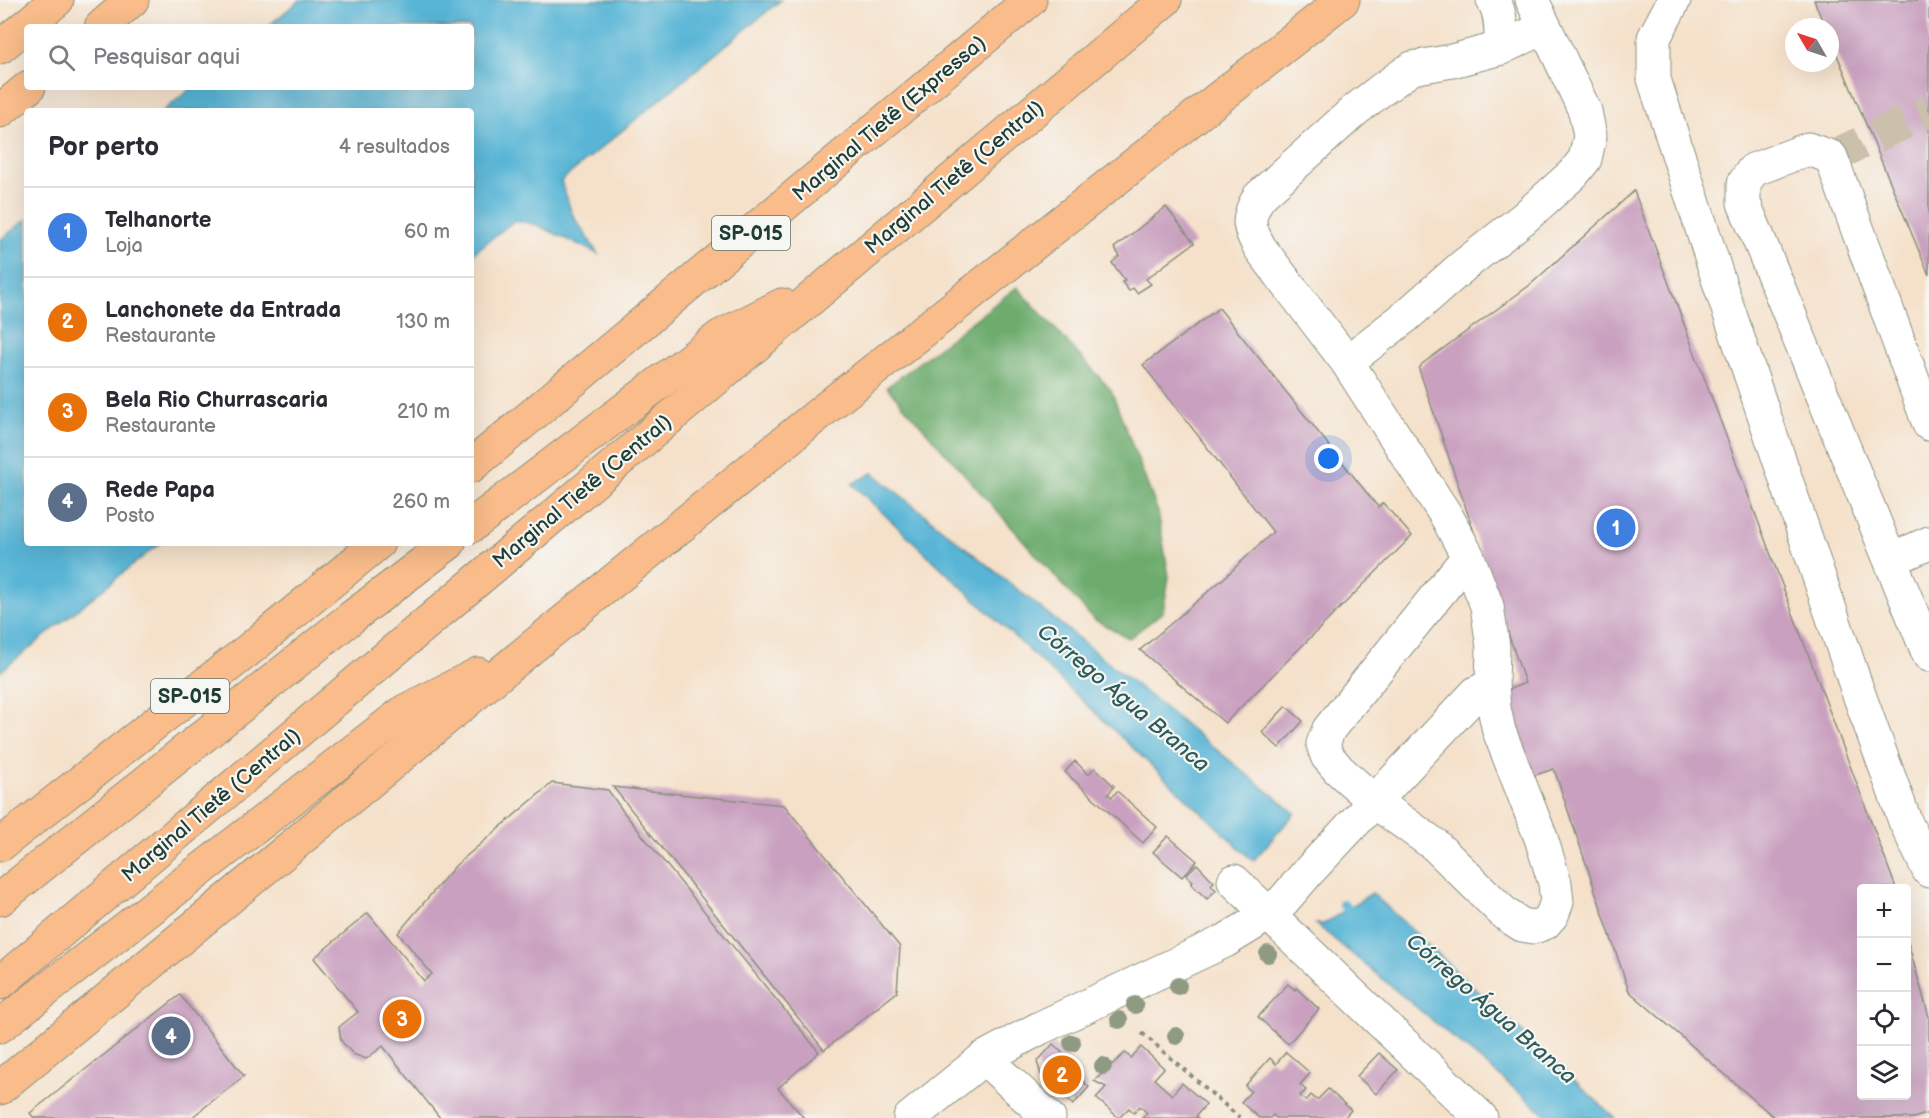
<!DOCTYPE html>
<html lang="pt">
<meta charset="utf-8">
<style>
body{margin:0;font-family:"Balsamiq Sans",sans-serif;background:#f7f7f7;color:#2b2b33}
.controls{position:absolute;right:18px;bottom:18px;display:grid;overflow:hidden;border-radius:6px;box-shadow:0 6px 24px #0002}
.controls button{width:54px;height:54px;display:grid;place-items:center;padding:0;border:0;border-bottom:2px solid #e1e1e2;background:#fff;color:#2b2b33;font:30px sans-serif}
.compass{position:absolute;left:1785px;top:18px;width:54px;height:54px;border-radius:50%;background:#fff;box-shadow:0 6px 24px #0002;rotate:309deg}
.you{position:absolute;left:1329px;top:459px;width:21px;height:21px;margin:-15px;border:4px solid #fff;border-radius:50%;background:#1a73e8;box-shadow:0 0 0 9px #1a73e833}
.badge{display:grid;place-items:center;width:39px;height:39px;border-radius:50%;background:#d1495b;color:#fff;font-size:20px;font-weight:700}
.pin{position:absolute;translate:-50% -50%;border:3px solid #fff;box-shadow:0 2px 6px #0006}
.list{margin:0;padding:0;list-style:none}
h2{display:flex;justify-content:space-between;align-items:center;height:78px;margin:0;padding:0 24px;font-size:26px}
h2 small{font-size:20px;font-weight:400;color:#7c7c81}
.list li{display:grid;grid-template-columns:39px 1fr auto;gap:18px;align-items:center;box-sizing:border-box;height:90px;padding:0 24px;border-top:2px solid #e1e1e2}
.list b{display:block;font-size:22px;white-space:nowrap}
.list p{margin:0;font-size:20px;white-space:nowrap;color:#7c7c81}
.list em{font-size:20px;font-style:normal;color:#7c7c81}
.icon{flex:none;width:33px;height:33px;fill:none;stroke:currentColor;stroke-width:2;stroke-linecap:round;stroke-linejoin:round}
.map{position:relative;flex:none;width:1929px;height:1118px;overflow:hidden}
.search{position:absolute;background:#fff;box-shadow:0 6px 24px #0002;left:24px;top:24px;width:450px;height:66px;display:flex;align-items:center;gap:15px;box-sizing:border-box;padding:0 21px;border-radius:6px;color:#7c7c81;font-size:22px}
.panel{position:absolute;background:#fff;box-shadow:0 6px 24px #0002;left:24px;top:108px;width:450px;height:438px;border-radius:6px}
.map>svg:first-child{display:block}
</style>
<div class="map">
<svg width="1929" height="1118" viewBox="0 0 1929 1118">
<rect width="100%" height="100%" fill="#f6f6f2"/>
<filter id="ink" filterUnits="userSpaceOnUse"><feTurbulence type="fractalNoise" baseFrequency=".0167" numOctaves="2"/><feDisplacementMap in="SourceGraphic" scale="12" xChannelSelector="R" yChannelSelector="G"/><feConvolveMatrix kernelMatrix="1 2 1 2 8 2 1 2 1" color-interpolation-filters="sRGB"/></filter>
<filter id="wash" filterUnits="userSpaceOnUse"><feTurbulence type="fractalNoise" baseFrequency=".008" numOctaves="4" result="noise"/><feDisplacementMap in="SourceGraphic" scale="24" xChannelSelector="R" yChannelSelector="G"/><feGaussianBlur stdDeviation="1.35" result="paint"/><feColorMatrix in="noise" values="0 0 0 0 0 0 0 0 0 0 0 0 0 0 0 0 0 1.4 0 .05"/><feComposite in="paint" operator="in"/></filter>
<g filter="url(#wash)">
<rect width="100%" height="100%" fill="#f5e1ca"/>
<polygon fill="#6dac6d" stroke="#467450" stroke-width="1.5" points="1017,287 1111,390 1158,512 1169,577 1163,612 1129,638 1093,619 887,387"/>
<g fill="#58b5d6" stroke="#3c7985" stroke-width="1.5">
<polygon points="300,0 781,0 561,181 572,214 598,254 537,225 515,220 475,252 471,258 471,111 163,111 193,87 471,87 471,27 267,27"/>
<polygon points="27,219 27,543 160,543 0,672 0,240"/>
<polygon points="873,473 1295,813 1253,861 852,484"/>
<polygon points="1372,893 1590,1095 1615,1118 1550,1118 1316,924 1324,924"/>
</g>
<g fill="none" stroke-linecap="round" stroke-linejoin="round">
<polyline stroke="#58b5d6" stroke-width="10" points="1343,904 1358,917"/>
</g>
<g id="blocks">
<g fill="#c9a0bf">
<polygon points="1814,0 1929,0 1929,275 1830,38 1830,27 1825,27"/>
<polygon points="1634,191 1896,888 1862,888 1862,1096 1906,1096 1907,939 1929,1017 1929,1113 1914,1118 1775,1118 1629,991 1554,769 1529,777 1502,692 1525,683 1419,369 1422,364 1530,285"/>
<polygon points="1166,207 1194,243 1146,279 1151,284 1137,293 1133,288 1129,291 1122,282 1125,280 1112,263 1120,256 1114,248"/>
<polygon points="1219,308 1378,507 1383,503 1412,536 1225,723 1140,650 1224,578 1273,532 1143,365"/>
<polygon points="1286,706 1303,721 1279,748 1262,732"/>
<polygon points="1075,761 1088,774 1095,768 1114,786 1108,794 1112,797 1117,791 1157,827 1143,843 1065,772"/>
<polygon points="552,783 608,790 625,814 819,1052 778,1088 804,1118 440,1118 383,1046 366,1059 353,1054 341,1041 339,1027 358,1012 314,958 368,913 424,981 432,974 398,933 456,865"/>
<polygon points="613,787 784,805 900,947 897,992 824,1050"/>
<polygon points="1168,836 1197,861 1182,877 1153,852"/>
<polygon points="1197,864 1214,882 1211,885 1216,890 1207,899 1191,884 1193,881 1186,875"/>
<polygon points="1288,984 1295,990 1296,988 1319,1009 1288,1044 1258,1017"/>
<polygon points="180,995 244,1076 191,1118 34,1118 30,1113"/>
<polygon points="1053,1044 1070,1060 1078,1074 1078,1076 1089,1087 1073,1105 1048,1080 1043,1081 1037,1062"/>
<polygon points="1141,1047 1164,1068 1154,1079 1172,1095 1182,1083 1206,1104 1196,1116 1198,1118 1142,1118 1147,1113 1140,1106 1134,1113 1129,1108 1119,1118 1096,1098 1106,1087 1094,1081 1125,1053 1131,1058"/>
<polygon points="1286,1052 1310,1073 1300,1085 1306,1090 1300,1096 1306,1101 1311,1095 1317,1100 1328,1089 1351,1110 1344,1118 1276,1118 1273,1115 1270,1118 1259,1118 1241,1102 1251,1091 1245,1086 1270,1058 1276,1064"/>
<polygon points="1379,1053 1398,1070 1376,1094 1357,1076"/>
</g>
</g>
</g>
<g filter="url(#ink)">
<use href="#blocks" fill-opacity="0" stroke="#8a8f7f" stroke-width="1.5"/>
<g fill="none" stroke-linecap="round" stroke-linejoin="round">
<polyline stroke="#cac0ac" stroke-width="33" stroke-dasharray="33 16" stroke-linecap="butt" points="1831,157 1929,111"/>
<defs>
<g id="minor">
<path d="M1493,0C1502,13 1501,33 1501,48"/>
<polyline points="1674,0 1654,38 1654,79 1720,285 1857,689 1905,821 1929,871"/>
<polyline points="1347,362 1405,317 1463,266 1524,218 1573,174 1585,159 1590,136 1585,111 1532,0"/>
<polyline points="1929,424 1831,157 1808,149 1753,170 1744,183 1744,203 1929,655"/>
<path d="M1468,557L1329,729L1323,744L1327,756L1339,770L1375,802L1435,845L1505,914L1522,925L1534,927L1545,923L1552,915L1557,902L1555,883L1541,838L1499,731L1494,708L1492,685L1493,647L1487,606L1468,557L1447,517L1347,362L1260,248C1248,226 1246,219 1259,197L1354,111L1381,90L1412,68L1452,61L1501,48L1544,28"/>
<polyline points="1891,560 1929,543"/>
<polyline points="1234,881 1481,1118"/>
<polyline points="984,1058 1049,1118"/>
<polyline points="910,1118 984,1058 1040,1028 1225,941 1253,924 1283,901 1308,872 1476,693 1492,685"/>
</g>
<g id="highway">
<polyline points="101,27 132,0"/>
<polyline points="0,47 57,0"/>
<polyline points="0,111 29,87"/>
<polyline points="471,466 1030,0"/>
<polyline points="471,526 721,336 782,305"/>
<polyline points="0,845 251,648 378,543"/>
<polyline points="0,899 352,617 449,543"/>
<polyline points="0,983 1165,0"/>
<polyline points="0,1026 405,711 478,674"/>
<polyline points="0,1088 531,648 836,400 1343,0"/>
</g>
</defs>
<use href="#minor" stroke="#8a8f7f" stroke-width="35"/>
<use href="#highway" stroke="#8a8f7f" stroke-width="35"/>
<polyline stroke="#8a8f7f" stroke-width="4" stroke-dasharray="4.5 4.5" stroke-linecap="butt" points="1142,1033 1240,1118"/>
<use href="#minor" stroke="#fff" stroke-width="33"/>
<use href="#highway" stroke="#f9bc8a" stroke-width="33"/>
</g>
<g fill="#8e9a81">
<circle cx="1268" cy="954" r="9"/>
<circle cx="1178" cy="986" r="9"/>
<circle cx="1135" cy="1005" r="9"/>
<circle cx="1119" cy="1020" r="9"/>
<circle cx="1176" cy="1036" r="9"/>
<circle cx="1072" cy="1043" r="9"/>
<circle cx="1103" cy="1066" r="9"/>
</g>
</g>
<g text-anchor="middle" stroke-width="4.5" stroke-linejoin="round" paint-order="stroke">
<g fill="#f6f6f2" stroke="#60746d" stroke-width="1.5">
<rect x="712" y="216" width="78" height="34" rx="4.5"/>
<rect x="151" y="679" width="78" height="34" rx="4.5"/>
</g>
<g font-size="20" font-weight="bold" fill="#1f3d34">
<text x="751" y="240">SP-015</text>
<text x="190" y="703">SP-015</text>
</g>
<g font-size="21" fill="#1f3d34" stroke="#f6f6f2">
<text transform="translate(889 118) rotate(-40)" y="7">Marginal Tietê (Expressa)</text>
<text transform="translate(954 177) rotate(-40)" y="7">Marginal Tietê (Central)</text>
<text transform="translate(582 491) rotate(-40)" y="7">Marginal Tietê (Central)</text>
<text transform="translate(211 805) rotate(-40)" y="7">Marginal Tietê (Central)</text>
</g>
<g font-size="22" font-style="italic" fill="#2d5b5c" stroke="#f6f6f2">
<text transform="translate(1124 697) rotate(40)" y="8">Córrego Água Branca</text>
<text transform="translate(1492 1008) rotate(41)" y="8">Córrego Água Branca</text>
</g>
</g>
</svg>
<div class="controls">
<button>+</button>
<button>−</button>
<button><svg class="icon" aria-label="locate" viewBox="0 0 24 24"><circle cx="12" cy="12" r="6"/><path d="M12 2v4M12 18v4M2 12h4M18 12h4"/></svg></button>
<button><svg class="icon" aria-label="layers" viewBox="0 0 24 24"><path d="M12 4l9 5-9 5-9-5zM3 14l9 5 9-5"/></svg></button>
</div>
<svg class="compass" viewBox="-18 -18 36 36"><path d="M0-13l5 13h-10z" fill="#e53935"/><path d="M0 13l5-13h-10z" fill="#7c7c81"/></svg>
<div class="you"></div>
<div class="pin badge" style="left:1616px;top:528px;background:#3f7fe0">1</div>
<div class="pin badge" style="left:1062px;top:1075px;background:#e8710a">2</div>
<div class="pin badge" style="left:402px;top:1019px;background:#e8710a">3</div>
<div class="pin badge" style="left:171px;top:1036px;background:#5c6f8a">4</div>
<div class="search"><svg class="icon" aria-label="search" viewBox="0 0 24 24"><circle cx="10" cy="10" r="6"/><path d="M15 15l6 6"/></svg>Pesquisar aqui</div>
<section class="panel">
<h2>Por perto<small>4 resultados</small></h2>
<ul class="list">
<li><span class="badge" style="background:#3f7fe0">1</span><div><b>Telhanorte</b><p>Loja</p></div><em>60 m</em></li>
<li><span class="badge" style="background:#e8710a">2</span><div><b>Lanchonete da Entrada</b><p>Restaurante</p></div><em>130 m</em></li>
<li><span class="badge" style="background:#e8710a">3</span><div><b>Bela Rio Churrascaria</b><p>Restaurante</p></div><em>210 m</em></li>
<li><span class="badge" style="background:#5c6f8a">4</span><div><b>Rede Papa</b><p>Posto</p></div><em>260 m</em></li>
</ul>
</section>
</div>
